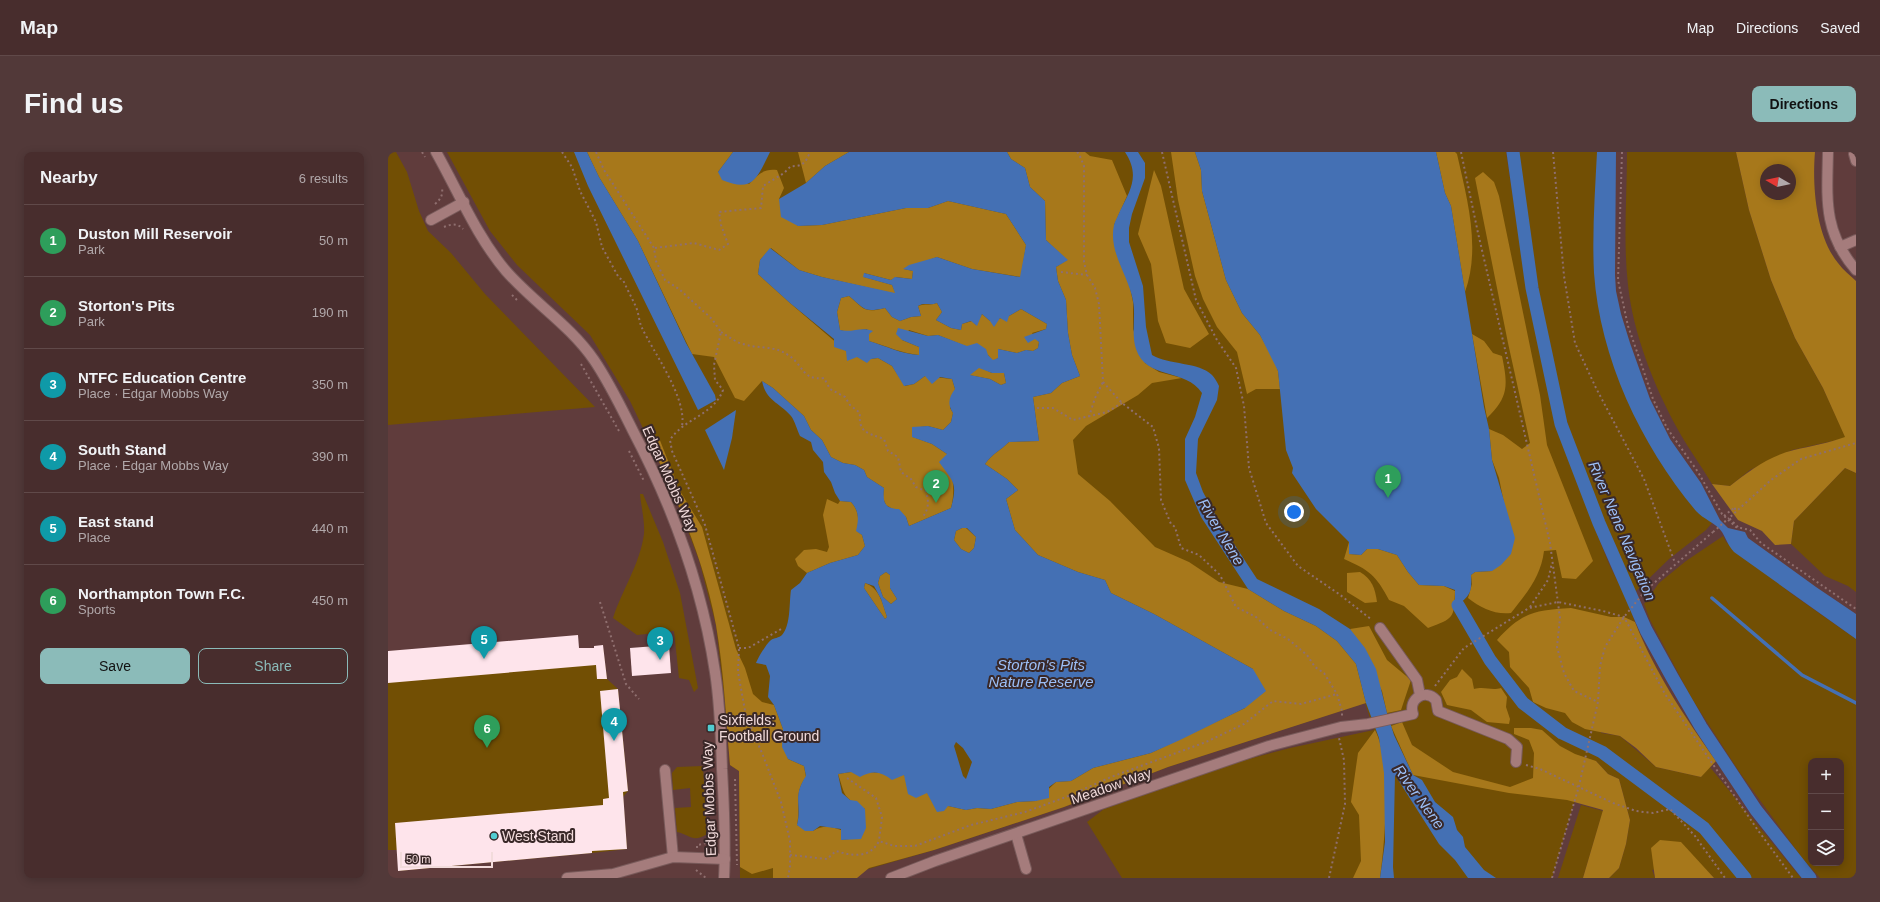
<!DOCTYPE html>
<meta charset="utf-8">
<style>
body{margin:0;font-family:Helvetica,sans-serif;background:#523939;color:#f1f3f6}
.controls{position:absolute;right:12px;bottom:12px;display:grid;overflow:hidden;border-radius:8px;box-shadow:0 2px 10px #0003}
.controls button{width:36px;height:36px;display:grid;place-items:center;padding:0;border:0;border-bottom:1px solid #604949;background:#482d2d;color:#f1f3f6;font:20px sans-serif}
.compass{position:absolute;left:1372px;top:12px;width:36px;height:36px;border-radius:50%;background:#482d2d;box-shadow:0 2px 10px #0003;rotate:279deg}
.scale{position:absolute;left:12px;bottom:10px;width:93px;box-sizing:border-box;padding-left:4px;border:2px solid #f2dbdb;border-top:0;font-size:11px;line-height:14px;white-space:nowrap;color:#f2dbdb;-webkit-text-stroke:3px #392828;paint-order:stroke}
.you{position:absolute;left:906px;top:360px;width:14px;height:14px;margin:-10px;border:3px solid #fff;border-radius:50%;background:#1a73e8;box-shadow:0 0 0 6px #1a73e833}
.badge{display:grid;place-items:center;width:26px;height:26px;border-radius:50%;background:#8bbbb9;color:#fff;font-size:13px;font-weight:700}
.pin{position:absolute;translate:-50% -33px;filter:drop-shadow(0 1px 2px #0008)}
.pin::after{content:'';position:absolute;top:21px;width:14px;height:12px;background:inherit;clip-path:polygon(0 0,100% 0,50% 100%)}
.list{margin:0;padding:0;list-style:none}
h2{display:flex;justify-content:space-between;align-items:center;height:52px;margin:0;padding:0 16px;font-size:17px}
h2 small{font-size:13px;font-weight:400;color:#b1a8aa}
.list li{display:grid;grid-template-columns:26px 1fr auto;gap:12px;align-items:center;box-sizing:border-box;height:72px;padding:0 16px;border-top:1px solid #604949}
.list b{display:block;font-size:15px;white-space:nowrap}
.list p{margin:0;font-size:13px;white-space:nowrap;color:#b1a8aa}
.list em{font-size:13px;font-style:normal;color:#b1a8aa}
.actions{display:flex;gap:8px;padding:12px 16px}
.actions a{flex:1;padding:9px 0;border:1px solid #8bbbb9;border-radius:8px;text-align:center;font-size:14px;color:#8bbbb9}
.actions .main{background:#8bbbb9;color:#111}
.icon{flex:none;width:22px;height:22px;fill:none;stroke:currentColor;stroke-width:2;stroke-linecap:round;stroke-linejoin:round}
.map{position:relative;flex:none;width:1468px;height:726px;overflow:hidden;border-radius:8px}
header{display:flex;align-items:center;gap:24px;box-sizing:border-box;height:56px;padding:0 20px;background:#482d2d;border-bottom:1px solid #604949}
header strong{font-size:19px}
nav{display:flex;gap:22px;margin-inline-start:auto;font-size:14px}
.intro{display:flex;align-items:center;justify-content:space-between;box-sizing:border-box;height:96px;padding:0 24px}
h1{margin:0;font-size:28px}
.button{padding:10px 18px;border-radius:8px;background:#8bbbb9;color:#111;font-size:14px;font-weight:700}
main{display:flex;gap:24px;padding:0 24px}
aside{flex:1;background:#482d2d;border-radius:8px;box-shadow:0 2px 10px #0003}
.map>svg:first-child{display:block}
</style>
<header>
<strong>Map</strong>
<nav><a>Map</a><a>Directions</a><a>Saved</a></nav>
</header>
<div class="intro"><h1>Find us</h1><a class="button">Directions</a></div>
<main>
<aside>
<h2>Nearby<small>6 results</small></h2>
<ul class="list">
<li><span class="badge" style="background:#2e9e5b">1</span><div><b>Duston Mill Reservoir</b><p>Park</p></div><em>50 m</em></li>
<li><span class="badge" style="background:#2e9e5b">2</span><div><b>Storton's Pits</b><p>Park</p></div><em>190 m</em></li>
<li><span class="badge" style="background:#0f9aa8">3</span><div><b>NTFC Education Centre</b><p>Place · Edgar Mobbs Way</p></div><em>350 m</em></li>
<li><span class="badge" style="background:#0f9aa8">4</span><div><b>South Stand</b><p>Place · Edgar Mobbs Way</p></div><em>390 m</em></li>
<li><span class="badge" style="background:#0f9aa8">5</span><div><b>East stand</b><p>Place</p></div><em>440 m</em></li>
<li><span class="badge" style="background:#2e9e5b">6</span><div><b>Northampton Town F.C.</b><p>Sports</p></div><em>450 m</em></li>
</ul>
<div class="actions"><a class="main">Save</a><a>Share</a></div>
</aside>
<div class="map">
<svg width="1468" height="726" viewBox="0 0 1468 726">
<rect width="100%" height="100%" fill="#603c3c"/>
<g fill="#724f04" fill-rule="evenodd">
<polygon points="0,0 8,0 19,20 31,59 40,79 63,101 97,142 207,255 0,273"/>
<polygon points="59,0 1118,0 1136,117 1165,255 1177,296 1202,364 1221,412 1239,448 1247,470 1236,466 1213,581 1232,584 1268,615 1313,625 1321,614 1413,726 1326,726 1309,709 1264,718 1267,726 1221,726 1231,716 1238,692 1242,668 1231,627 1220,622 1208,609 1191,634 1164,726 734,726 699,670 716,657 846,611 902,596 986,578 977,551 780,615 676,655 546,698 449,726 352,726 351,619 342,613 337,551 328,473 311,408 284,337 242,249 202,183 129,113 102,79"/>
<polygon points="1129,0 1219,0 1226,181 1324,371 1318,378 1281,407 1246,441 1209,355 1177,264 1166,220 1153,153"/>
<path d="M1239,0H1348L1361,58L1383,128L1407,186L1435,236L1458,286L1404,298L1362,318L1342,334L1324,332C1313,313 1299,295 1289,276C1266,234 1245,181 1240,133C1235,89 1239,44 1239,0Z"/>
<polygon points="1457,316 1468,321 1468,440 1460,434 1437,424 1403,392 1406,369"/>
<path d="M252,342H255L275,390L292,441L310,536L306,540L301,528L291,526L286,479L249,483L225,466C234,438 252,412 256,382C257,369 253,354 252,342Z"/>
<path d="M1335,384L1338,390L1404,442L1468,487V726H1432L1414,706L1352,621L1304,547L1262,468L1256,452L1271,431L1298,409ZM1423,609H1453V711H1423Z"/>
<polygon points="193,496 215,496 219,527 230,537 240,639 235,645 239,697 204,701 10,719 10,698 0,698 0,499 191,498"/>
<path d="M315,614L319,682C305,691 302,683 289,680L287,656L303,655L302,636L285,638L284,621L289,615Z"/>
<polygon points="1193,653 1215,659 1195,726 1170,726"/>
</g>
<g fill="#a7781b" fill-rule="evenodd">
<path d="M199,0H345L330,20L361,32C369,23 376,16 389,18L396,36L391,47L410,74L434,73L518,56H540L560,49L618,62L638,93L633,125L584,117L549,105L516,117L525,119L524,127L508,125L503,128L476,121V125L504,133L508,142L434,125L411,118L383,96L372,108L370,122L402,151L458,199L469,205L483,207L490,206L504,214L517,234L526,232L537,224L564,227L567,237L562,256L565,261L563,270L555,278L540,274L524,276L525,285L544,292L559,302C564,321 568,337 563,356L521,374L518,365L498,353L495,346L496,336L479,325L476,318L467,313L455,311L443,305L434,288L423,278L416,264L385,236L374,229L356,249L347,246L326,205L304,202L250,89L211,25Z"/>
<polygon points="410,0 461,0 437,14 418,31"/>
<path d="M619,0H697L702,4L724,8L739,44L726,73L732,111L741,131L745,150V177L757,211L771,220L794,226L764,231L750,243L698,274L685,288L690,322L722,349L767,395L801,410L831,430L860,437L896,459L928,474L949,489L968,512L978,551L780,615L676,655L546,698L481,716L469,726H385V716L364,722L352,715L351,619L342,613C338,567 336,519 328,473C316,406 287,343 258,282L271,286L292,339L314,375L348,497L357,516L365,542L374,550L386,553L395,577L394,583L400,607L416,614L418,625C405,642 413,655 409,673L425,679C434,673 443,674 453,678V688L461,687L477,666V657C454,644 458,646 450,622L463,620H480L516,623L539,640L543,647L560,654L578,658L589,656L603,657L629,650L648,649L668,630L683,629L705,616L763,601L857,556L865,517L766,462L723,441L717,428L690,420L650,403L627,378L618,347L630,338L619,327L597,312C605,301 612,299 621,290L651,289L645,245L663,241L674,231L692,224L684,203L680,181L678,148L670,129L668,115L679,108L658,88L657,49L642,35L637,16L623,7Z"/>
<polygon points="783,0 807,0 813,18 814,39 838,128 854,161 872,183 886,208 890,219 892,237 868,237 859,242 849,200 829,175 815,147 807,124 790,48"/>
<path d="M1048,0H1067L1069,2C1079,46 1093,96 1077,140L1063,54L1057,41Z"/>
<path d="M1348,0H1427C1424,34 1428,84 1450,111C1455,118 1462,123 1468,129V321L1457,316L1406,369L1403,392L1387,393L1374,379L1350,368L1324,332L1342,334C1361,319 1381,304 1406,298C1423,294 1441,291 1457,285L1435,236L1407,186L1383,128L1361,58ZM1378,18H1402V42H1378Z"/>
<polygon points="766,18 773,34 796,137 821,182 802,196 778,191 770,169 763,112 750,82"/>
<path d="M1095,20L1106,30L1111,44L1152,243L1159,293L1205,409L1188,427L1174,426L1168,398L1156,399C1153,424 1139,441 1123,461C1107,463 1093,456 1080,446L1084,432L1083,423L1087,420L1104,419L1117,356L1111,326L1104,308L1101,277L1115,283L1134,297L1142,291L1120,191L1087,26Z"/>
<path d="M461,144C476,156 475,162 497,156L504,165L512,169L523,165L533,164L530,154C537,151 542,154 549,151L554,160L548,168L563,176L573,178L574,172L584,169L588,173L594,162L602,169L621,164L633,157L659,172L658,177L644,181L651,190L650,196L645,199L638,198L629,201L610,197V206L605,209L600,203L550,183L540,184L521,178L514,188L531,195V203C513,201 498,194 481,189V182L479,177L460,180L452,178L449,160L453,146Z"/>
<path d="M1084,182L1096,189L1105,201L1114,204C1120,233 1121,245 1099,266Z"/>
<polygon points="591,215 604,221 616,221 618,231 613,233 602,227 581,223"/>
<path d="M439,347L450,352L452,349L463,350C471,359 471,367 469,379L474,383L477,394L470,403L442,411L419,421L410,414L407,407L416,398L428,397L439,400L441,395L435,363Z"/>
<polygon points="574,376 578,376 588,385 586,396 581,401 573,397 566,388 568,379"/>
<path d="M961,390V402L973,403L979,397H990L1009,403L1020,420L1031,433L1056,434L1067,439C1066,467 1066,466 1040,476L1016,454L1001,448C988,423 981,418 956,407Z"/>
<polygon points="498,420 502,423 502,436 509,447 503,452 495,445 490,431 492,424"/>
<path d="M972,420C984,427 987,436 989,450L977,451L959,440V421Z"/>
<path d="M477,431C492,437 494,450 499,465L497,467L476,436Z"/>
<path d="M1183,456L1223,465H1236L1247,470C1267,521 1297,565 1328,609L1313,625L1268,615L1248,596L1232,584L1197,577L1184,570L1177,561L1158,556L1145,550L1141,536L1122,515L1121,500L1109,488C1134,460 1148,458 1183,456Z"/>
<polygon points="981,474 999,508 1023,528 1013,558 999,561 994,539 962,477"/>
<path d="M1074,517L1084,527L1086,537C1097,534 1103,539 1113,536L1119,545L1118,555L1122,567L1121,572L1099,570L1083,558L1059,553L1053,540L1062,528L1069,525Z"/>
<polygon points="1014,570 1024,593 1065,620 1122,635 1145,626 1146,601 1141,588 1126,582 1126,576 1143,576 1154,578 1172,594 1187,602 1208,609 1220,622 1231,627 1242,668 1238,692 1231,716 1221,726 1195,726 1215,658 1179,648 1121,641 1025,623 1003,574"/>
<path d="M987,578C1004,611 997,688 992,726H965L973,709L971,663L963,650L970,601Z"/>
<polygon points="1272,688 1293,690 1326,726 1267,726 1263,696"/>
</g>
<g fill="#4470b4" fill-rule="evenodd">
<polygon points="186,0 199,0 211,25 250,89 298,191 327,243 328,248 310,258 200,34"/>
<path d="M345,0H382C369,26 365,41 334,28L330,20Z"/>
<path d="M461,0H619L623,7L637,16L642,35L657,49L658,88L680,108L668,115L670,129L678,148L680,181L684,203L692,224L674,231L663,241L645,245L651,289L621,290C612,299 605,301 597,312L619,327L630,338L618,347L627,378L650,403L690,420L717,428L723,441L766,462L865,517L878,539L857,556L792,588L763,601L705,616L683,629L668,630L661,635V646L648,649L629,650L603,657L589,656L578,658L560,654L556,659L549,660L539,641L528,646L520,642L516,623L504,628C493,619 484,618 472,625L463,620L450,622L454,641L462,648L469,649L477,657L478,676L473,687L453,688V677L432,674L425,679H417L409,673C414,652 404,645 418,624L416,614L400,607L394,595L395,577L386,553L380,545L382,524L378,513L368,511C370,506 378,492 383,488C386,486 391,486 394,483C403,473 401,451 403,438L412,431L419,421L442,411L470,403L477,394L474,383L468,379C471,367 471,359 463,350L452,349L447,341L443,330L436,320L435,310L425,298L423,290L412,284C409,278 407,269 403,264C391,250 378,249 374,229L385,236L416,264L423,278L434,288L443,305L455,311L467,313L476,318L479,325L496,336C495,348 495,357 511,357L518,365L521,374L563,356C570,330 565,330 551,310L559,302L544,292L524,285V275L540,274L555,278L563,270L565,261C559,252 561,245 567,237L564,227L552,225L544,232L537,224L526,232L516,234L504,214L490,206L483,207L479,211L469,205L459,209L458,199L446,195V187L402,151L370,122L372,108L382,96L411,118L434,125L507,141L504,133L475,125L476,121L503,128L507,125L524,127L525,119L515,117L521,113L549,105L584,117L632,125L638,93L618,62L560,49L540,56H518L434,73L410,74L393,65L391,47L418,31L437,14ZM461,144C477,157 475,161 497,156L504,165L512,169L523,165L533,164L530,154C537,150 542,154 549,151L554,160L548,168L563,176L573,178L574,172L583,169L589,174L594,162L602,169L606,175L612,166L619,170L621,164L633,157L659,172L658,177L636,185L640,191L647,187L651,190L650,196L645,199L638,198L629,201L610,197V206L605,208L600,203L598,197L589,191L579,194L550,183L540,184L510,176L508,182L514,188L531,195V203C513,202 498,194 481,189V182L485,179C474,174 464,181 452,178L449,160L453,146ZM591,216L604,221H616L618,231L613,233L602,227L582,223ZM574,376H579L588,385L586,396L581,401L573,397L566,388L568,379ZM498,420L502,423V436L509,447L503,452L495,445L490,431L492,424ZM477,431L486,434L493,447L499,465L497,467L476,436ZM568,590L575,596L584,610L578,627L575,624L566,594Z"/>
<path d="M737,0H750L757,11V26L744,62L741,76V90L755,134L758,175L764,203C781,213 811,210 824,223C827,226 829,230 831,234L829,248L810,287L808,321L815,340L829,366L869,427L931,457L962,477L977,496L988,517L999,561L1006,583L1025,623L1034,628L1047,650L1065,665L1069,678L1075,685L1077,695L1096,718L1108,726H1080L1067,708L1051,692L1007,623L1005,715L1006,726H992L997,690L996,621L991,586L978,551L968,512L949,489L928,474L896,459L860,437L813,365L797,328V287L807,265L814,241C798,216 758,228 748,197C743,182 748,165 745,149C741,124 720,100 726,73C727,69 730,64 732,59C743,37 752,23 737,0Z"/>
<path d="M807,0H1048L1057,41L1063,54L1096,255L1101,277L1104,308L1127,386L1123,402L1113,413L1104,419L1087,420L1083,423C1084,439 1083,443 1070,453L1067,451V438L1056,434L1031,433L1020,420L1009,403L990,397H979L973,403L961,402V390L928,357L904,321L905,316L898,298L890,219L872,183L854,161L838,128L814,39L813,18Z"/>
<path d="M1209,0H1228L1227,123L1228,139L1233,162L1242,191L1262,247L1282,287L1313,331L1332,368L1340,376L1357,380L1360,386L1428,435L1468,462V487L1346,400C1340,393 1338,387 1334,380C1328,371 1315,367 1308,359C1253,293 1212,207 1206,121C1204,81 1207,40 1209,0Z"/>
<polygon points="348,258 344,286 336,318 317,278"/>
</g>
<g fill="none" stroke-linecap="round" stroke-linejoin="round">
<polyline stroke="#4470b4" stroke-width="3.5" points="1324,446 1414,523 1468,551"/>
<g stroke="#4470b4" stroke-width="13">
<polyline points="1125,0 1144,136 1173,272 1211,371 1258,478 1284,525 1313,575 1368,658 1422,726"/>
<polyline points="1070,453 1102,508 1135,551 1174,581 1214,600 1316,676 1357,726"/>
</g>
</g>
<g fill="#fee4eb">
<polygon points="190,483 191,496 206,496 206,494 215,493 219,527 209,527 208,513 0,531 0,499"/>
<polygon points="281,493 283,521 244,524 242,496"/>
<polygon points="230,537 240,639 235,640 239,697 204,699 204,701 10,719 7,671 215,653 215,647 221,646 212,539"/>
</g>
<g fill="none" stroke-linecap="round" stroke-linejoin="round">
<defs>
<g id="minor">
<path d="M48,0C70,39 89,85 118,119C146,151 182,173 206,208C221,230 233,255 245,279C285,355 314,434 327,520C332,552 333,584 334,617C336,653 338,689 336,726"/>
<path d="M1440,0C1439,47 1435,80 1468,118"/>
<polyline points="1466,2 1468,9"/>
<polyline points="43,68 76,50"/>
<polyline points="1452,95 1468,88"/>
<polyline points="992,476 1029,528 1032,543"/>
<polyline points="277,618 285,705"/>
<polyline points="628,682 638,717"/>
<polyline points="179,726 225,722 285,705 337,707"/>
<path d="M503,726L547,709L881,594L953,575L980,572L1025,562C1020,547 1037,536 1048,548L1050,559L1120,587L1129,595L1128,610"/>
</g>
</defs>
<use href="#minor" stroke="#785a5a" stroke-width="12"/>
<g stroke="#8f6f6f" stroke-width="2" stroke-dasharray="2 3" stroke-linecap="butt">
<polyline points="34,0 37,5"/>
<path d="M174,0L184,15L192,39L208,70L214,95L231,126L235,128C239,137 244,146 248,155C251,162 251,170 254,176C266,201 299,246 294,274"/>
<path d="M208,0L216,18L266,96L268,109L277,128L291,137L324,167L333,180L326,213L327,228L335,238C326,263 295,267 282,288L284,299L317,373L351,496L350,520L358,564L374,601L393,650L402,689V714L400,726"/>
<polyline points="689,0 691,2 696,14 696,110 699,123 707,136 711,152 715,230 734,251 765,275 771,296 773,348 783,372 787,375 793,396 811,403 832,423 848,455 868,465 882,478 900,487 919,503 927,515 936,521 949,542 954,559 954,564"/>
<polyline points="774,0 808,148 829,188 848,216 856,254 861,316 878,371 910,414 951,442 984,468"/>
<polyline points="1073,0 1090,81 1162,391 1172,466 1169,495 1176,521 1186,539 1210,550"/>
<polyline points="1165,0 1176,124 1187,191 1208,236 1256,327 1287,411"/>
<polyline points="1234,0 1230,128 1240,174 1255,217 1265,247 1279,276 1310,320 1334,362 1348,375 1362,378 1373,391 1468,457"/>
<path d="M47,52C53,47 55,43 54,35"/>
<path d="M56,75C63,72 70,71 75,77"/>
<path d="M267,96L306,91L331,98L340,92L333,73L331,60L373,56L375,34L396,21L403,14C415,15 418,10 422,0"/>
<polyline points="673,120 699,123"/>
<polyline points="124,143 131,150"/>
<path d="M333,180C340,184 347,190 355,192C370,197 386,193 400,203C416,213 414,229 436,226L442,237L457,245L462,253L472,261C470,281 480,281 496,287L500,299L510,305L513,320L523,327L528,335L538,339C541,350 541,357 534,366"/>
<polyline points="193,212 231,279"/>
<polyline points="649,256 665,256 685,268 719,260 734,251"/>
<polyline points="701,265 707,246 715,230"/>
<polyline points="241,299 256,329"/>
<polyline points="1336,364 1347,355 1347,360"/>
<polyline points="1350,375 1341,366 1383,328 1413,307 1468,291"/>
<polyline points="212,450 238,532 251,547"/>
<polyline points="1142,455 1160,428 1164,411"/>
<polyline points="351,496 360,496 395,476"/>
<polyline points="1047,534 1076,496 1141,456 1170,450 1215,459 1236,465 1277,542 1369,677 1405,726"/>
<polyline points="1138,613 1152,617 1225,651 1248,659 1265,661 1282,657 1307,684 1337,726"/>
<polyline points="459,626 488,646 494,665 491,689"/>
<polyline points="347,627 349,713"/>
<path d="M309,696V693C317,692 323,690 325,682"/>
<path d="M402,703L439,707L448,699C464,704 482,707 491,689L506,694H527L583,673L637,660L678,645L723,625L818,590L856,572L885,549L913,552L949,542"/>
<polyline points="308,718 318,726"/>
<polyline points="941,726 957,652 956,608 951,586"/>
<polyline points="1164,726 1191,634 1210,550 1212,514 1217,495 1236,465 1258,438 1325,380"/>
</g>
<use href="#minor" stroke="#a57c7c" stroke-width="10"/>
<polyline stroke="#8f6f6f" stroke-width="2" stroke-dasharray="2 3" stroke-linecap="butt" points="1325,380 1341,366"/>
</g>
<g fill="#51ccd1" stroke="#392828" stroke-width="1.5">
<rect x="319" y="572" width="8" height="8" rx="2"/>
<circle cx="106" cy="684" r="4"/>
</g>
<g text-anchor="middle" stroke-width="4" stroke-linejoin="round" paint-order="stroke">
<g font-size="14" fill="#f2dbdb" stroke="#392828">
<text transform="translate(282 327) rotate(66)" y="5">Edgar Mobbs Way</text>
<text transform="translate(723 634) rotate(-19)" y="5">Meadow Way</text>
<text transform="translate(321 647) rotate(-92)" y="5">Edgar Mobbs Way</text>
</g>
<g font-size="14" fill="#f2dbdb" stroke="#392828" text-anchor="start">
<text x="331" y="573">Sixfields:<tspan x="331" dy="16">Football Ground</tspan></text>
<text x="114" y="689">West Stand</text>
</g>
<g font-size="15" font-style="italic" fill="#9cbff7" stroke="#392828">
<text transform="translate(1234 379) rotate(67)" y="5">River Nene Navigation</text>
<text transform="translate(833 380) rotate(59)" y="5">River Nene</text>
<text x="653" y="518">Storton's Pits<tspan x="653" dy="17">Nature Reserve</tspan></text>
<text transform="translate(1031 645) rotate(54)" y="5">River Nene</text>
</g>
</g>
</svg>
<div class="controls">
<button>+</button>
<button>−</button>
<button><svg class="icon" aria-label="layers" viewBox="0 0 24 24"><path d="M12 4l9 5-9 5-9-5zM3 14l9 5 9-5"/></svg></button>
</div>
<svg class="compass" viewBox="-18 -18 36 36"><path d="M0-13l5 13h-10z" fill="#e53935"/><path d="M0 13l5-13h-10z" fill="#b1a8aa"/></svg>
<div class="scale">50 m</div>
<div class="you"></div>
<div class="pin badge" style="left:1000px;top:346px;background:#2e9e5b">1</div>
<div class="pin badge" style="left:548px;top:351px;background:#2e9e5b">2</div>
<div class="pin badge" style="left:272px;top:508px;background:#0f9aa8">3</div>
<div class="pin badge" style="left:226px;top:589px;background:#0f9aa8">4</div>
<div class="pin badge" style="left:96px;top:507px;background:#0f9aa8">5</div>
<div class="pin badge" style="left:99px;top:596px;background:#2e9e5b">6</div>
</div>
</main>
